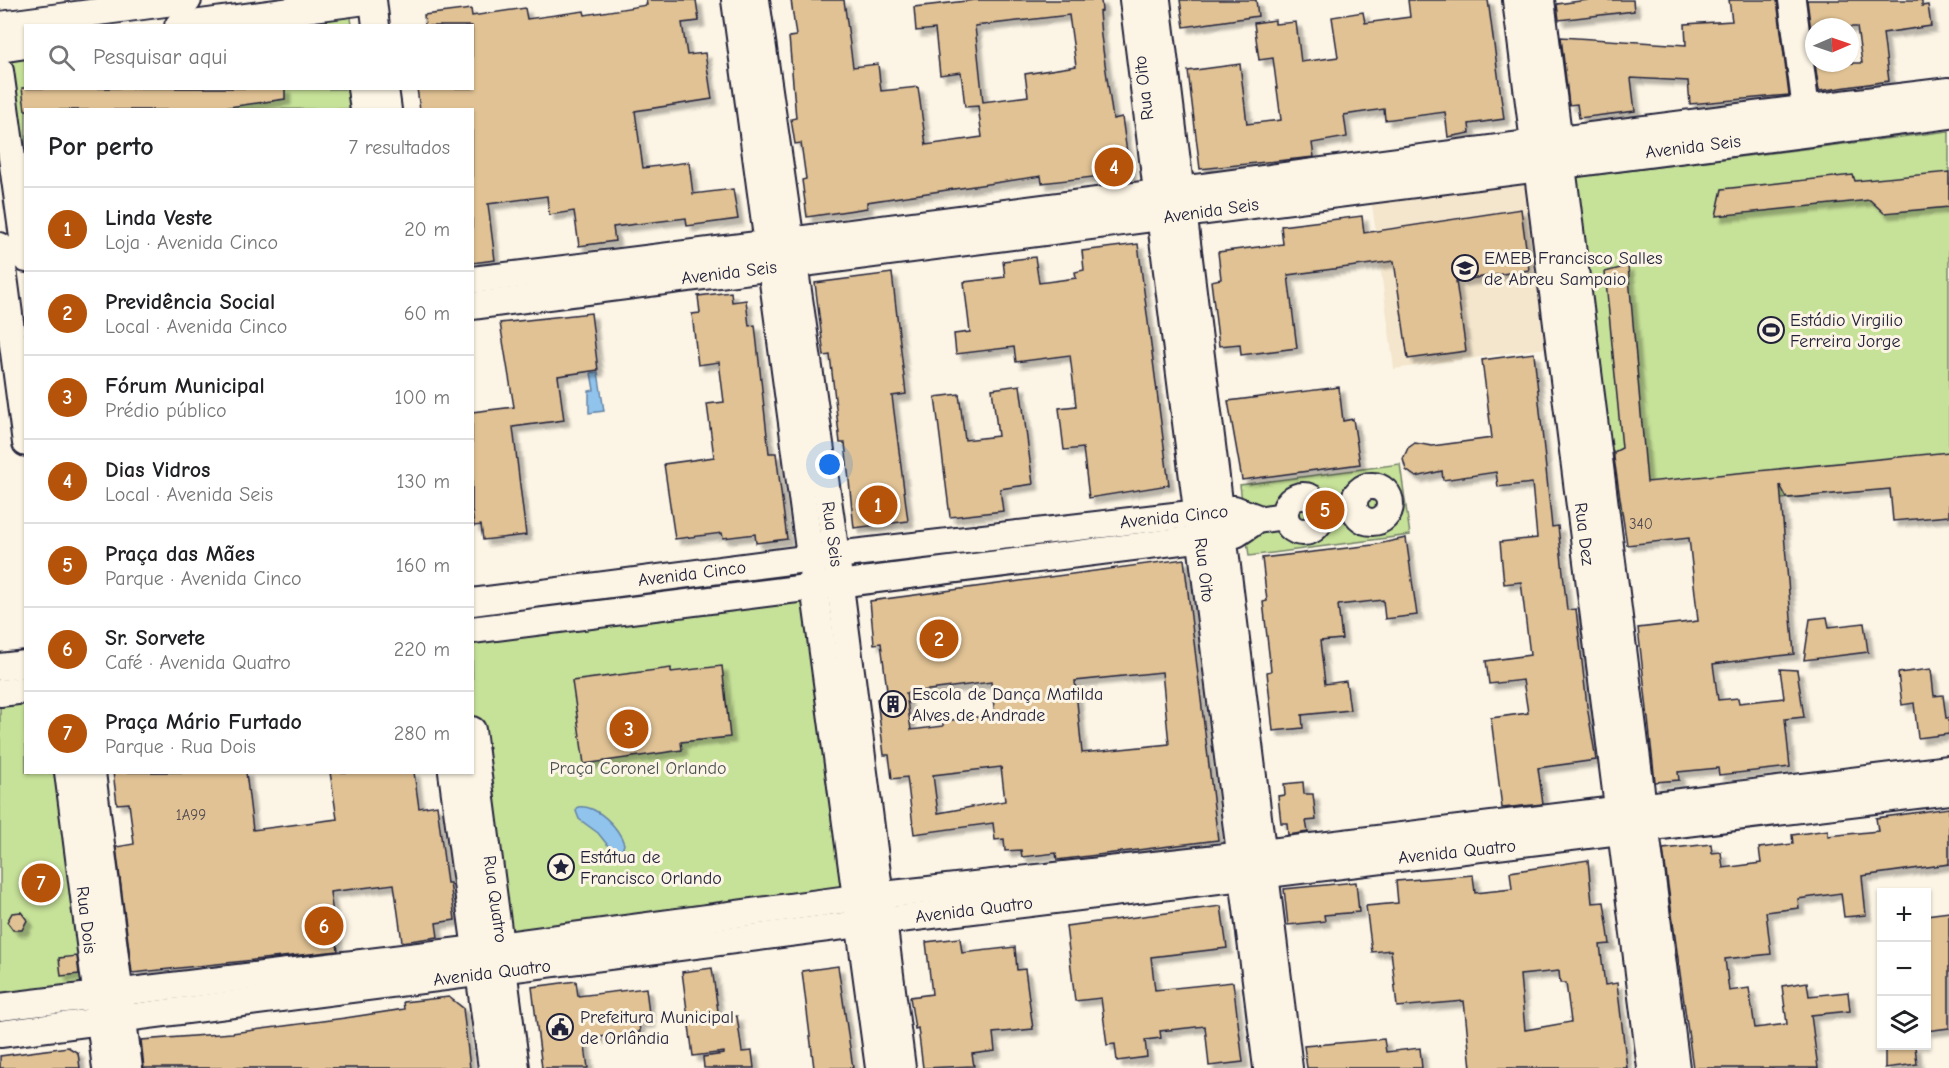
<!DOCTYPE html>
<html lang="pt">
<head>
<meta charset="utf-8">
<style>
	body { margin:0; font-family:"Comic Neue",sans-serif; background:#f2f2f2; color:#202124 }
	.controls { position:absolute; right:18px; bottom:18px; display:grid; overflow:hidden; border-radius:0px; box-shadow:0 2px 4px #0004 }
	.controls button { width:54px; height:54px; display:grid; place-items:center; padding:0; border:0; border-bottom:2px solid #e0e0e0; background:#fff; color:#202124; font:30px sans-serif }
	.compass { position:absolute; left:1805px; top:18px; width:54px; height:54px; border-radius:50%; background:#fff; box-shadow:0 2px 4px #0004; rotate:88deg }
	.you { position:absolute; left:830px; top:465px; width:21px; height:21px; margin:-15px; border:4px solid #fff; border-radius:50%; background:#1a73e8; box-shadow:0 0 0 9px #1a73e833 }
	.badge { display:grid; place-items:center; width:39px; height:39px; border-radius:50%; background:#b45309; color:#fff; font-size:20px; font-weight:700 }
	.pin { position:absolute; translate:-50% -50%; border:3px solid #fff; box-shadow:0 2px 6px #0006 }
	.list { margin:0; padding:0; list-style:none }
	h2 { display:flex; justify-content:space-between; align-items:center; height:78px; margin:0; padding:0 24px; font-size:26px }
	h2 small { font-size:20px; font-weight:400; color:#757577 }
	.list li { display:grid; grid-template-columns:39px 1fr auto; gap:18px; align-items:center; box-sizing:border-box; height:84px; padding:0 24px; border-top:2px solid #e0e0e0 }
	.list b { display:block; font-size:22px; white-space:nowrap }
	.list p { margin:0; font-size:20px; white-space:nowrap; color:#757577 }
	.list em { font-size:20px; font-style:normal; color:#757577 }
	.icon { flex:none; width:33px; height:33px; fill:none; stroke:currentColor; stroke-width:2; stroke-linecap:round; stroke-linejoin:round }
	.map { position:relative; flex:none; width:1949px; height:1068px; overflow:hidden }
	.search { position:absolute; background:#fff; box-shadow:0 2px 4px #0004; left:24px; top:24px; width:450px; height:66px; display:flex; align-items:center; gap:15px; box-sizing:border-box; padding:0 21px; border-radius:0px; color:#757577; font-size:22px }
	.panel { position:absolute; background:#fff; box-shadow:0 2px 4px #0004; left:24px; top:108px; width:450px; height:666px; border-radius:0px }
	.map>svg:first-child { display:block }
</style>
</head>
<body>
<div class="map">
<svg width="1949" height="1068" viewBox="0 0 1949 1068">
	<defs>
		<filter id="shadow"><feDropShadow dx="5.5" dy="5.5" stdDeviation="1.5" flood-color="#0004"/></filter>
	</defs>
	<rect width="100%" height="100%" fill="#fcf5e5"/>
	<filter id="ink" filterUnits="userSpaceOnUse"><feTurbulence type="fractalNoise" baseFrequency=".0167" numOctaves="2"/><feDisplacementMap in="SourceGraphic" scale="12" xChannelSelector="R" yChannelSelector="G"/><feConvolveMatrix kernelMatrix="1 2 1 2 8 2 1 2 1" color-interpolation-filters="sRGB"/></filter>
	<g filter="url(#ink)">
		<path fill="#f4e6cd" d="M1537,168L1561,346L1394,369L1370,190Z"/>
		<g fill="#c6e198" stroke="#74826a" stroke-width="1.5">
			<path d="M349,3L352,25L178,26Z"/>
			<path d="M25,45L26,88L361,89L364,109L26,110L25,259L0,49Z"/>
			<path d="M1949,131V483L1613,515L1577,177Z"/>
			<path d="M1400,464L1410,535L1249,556L1240,485Z"/>
			<path d="M814,585L856,898L501,946L473,730L472,630Z"/>
			<path d="M25,690L26,772L67,773L95,994L0,1006V694Z"/>
		</g>
		<g fill="#90c4ed" stroke="#6483a6" stroke-width="1.5">
			<path d="M598,372L604,411L589,413V391L594,390L591,373Z"/>
			<path d="M578,807C597,804 619,828 624,844L621,855L614,853L598,833L579,819L576,811Z"/>
		</g>
		<g fill="#e0c294" stroke="#22223b" stroke-width="1.5" fill-rule="evenodd" filter="url(#shadow)">
			<path d="M646,0H696L699,21L682,23L687,55L705,53L712,99L635,111L643,168L689,162L693,194L733,189L738,219L687,226L686,218L613,227L615,241L579,246L574,211L549,215L547,196L488,204L495,260L472,263V110H420L417,88H472V26H425L424,15L471,9L472,16L525,8L527,19L584,11L585,15L647,5Z"/>
			<path d="M791,0H844L853,67L878,64L881,91L918,87L926,145L982,137L978,106L965,107L961,72L940,75L935,29L916,31L914,7L975,0H1101L1102,11L1099,12L1101,36L1113,119L1122,117L1130,174L1125,181L1102,184L1101,176L1042,183L1041,176L867,202V208L807,217L802,180L806,179L801,143L795,144L791,119L796,118L789,37L796,36ZM1069,15L1076,66L1025,74L1028,96L983,102L975,26Z"/>
			<path d="M1180,0H1256L1258,16L1184,27Z"/>
			<path d="M1408,0H1488L1504,119L1469,124L1470,133L1448,137L1445,112L1385,120L1384,109L1344,115L1347,137L1312,143L1314,157L1200,169L1188,71L1240,64L1247,124L1281,120L1273,58L1259,60L1254,23L1275,20V24L1296,22L1301,62L1338,57L1332,17L1363,12L1365,23L1410,17Z"/>
			<path d="M1588,0H1633L1634,11L1559,20L1557,4Z"/>
			<path d="M1729,0H1777L1789,95L1690,104L1688,81L1631,78L1635,111L1579,118L1577,104L1569,105L1561,37L1686,45L1685,24L1732,21Z"/>
			<path d="M1807,0H1922V6L1928,5L1931,26L1883,33L1889,81L1819,91L1815,63H1862L1857,27H1814V54Z"/>
			<path d="M22,88H285V99L208,110H25Z"/>
			<path d="M1949,172V207L1884,213L1870,200L1716,216L1722,189L1853,175L1855,181Z"/>
			<path d="M1521,209L1529,270L1456,281L1466,351L1408,359L1394,261L1288,275L1297,348L1241,355L1240,344L1219,346L1211,281L1221,279L1218,252L1283,244L1281,226L1362,216L1364,233Z"/>
			<path d="M1138,244L1169,485L1089,498L1083,448L1064,450L1059,408L1076,406L1070,355L1016,362L1014,347L956,354L954,334L970,332L964,282L1005,277L1003,261L1035,257L1039,283L1076,278L1075,272L1084,270L1082,251Z"/>
			<path d="M1628,266L1647,482L1949,452V516L1893,521L1890,489L1787,498L1780,485L1794,654L1713,664L1718,700L1738,698L1739,703L1784,698L1780,669L1797,670L1804,717L1785,719L1790,767L1719,775L1718,768L1678,772L1679,780L1655,782L1638,628L1698,621L1689,538L1627,545L1614,458V452L1622,448L1605,272Z"/>
			<path d="M892,273L906,394L892,396L908,521L854,528L845,443H840L830,355L824,356L815,283Z"/>
			<path d="M731,292L732,302L746,300L749,326L755,325L769,453H776L787,539L756,543L755,534L723,538L722,533L675,539L664,464L714,457L707,404L724,402L719,362L698,365L692,314L700,313L698,296Z"/>
			<path d="M591,313L598,370L558,376L564,420L513,427L526,535L483,540L481,525L474,526L472,510V412L514,407L500,323Z"/>
			<path d="M1534,353L1552,527L1558,526L1567,610L1576,609L1587,706L1596,760L1538,768L1543,804L1502,808L1491,718L1528,713L1523,680L1489,684L1486,661L1530,655L1521,582L1504,584L1500,542L1537,538L1532,483L1498,487L1496,472L1443,480L1442,471L1416,477L1406,470L1403,459L1408,448L1415,443L1432,446L1492,438L1482,360Z"/>
			<path d="M1020,385L1033,484L1000,489L1003,511L950,517L935,397L959,394L965,440L998,436L992,389Z"/>
			<path d="M1339,387L1343,421L1353,419L1360,464L1242,480L1228,401Z"/>
			<path d="M1406,538L1417,615L1385,619L1383,600L1338,605L1342,639L1320,641L1325,684L1346,681L1350,710L1302,715L1303,728L1273,731L1267,672L1271,671L1263,602L1267,601L1262,558L1373,545Z"/>
			<path d="M1184,559L1218,840L1057,860L1056,853L1022,857L1021,850L1005,851L1004,839L995,840L993,823L914,834L907,777L892,779L889,755H884L877,699L888,698L881,643L874,644L870,601ZM1162,672L1169,744L1082,753L1075,681ZM991,682L995,715L943,721V726L911,730L906,693ZM1001,767L1005,801L938,813L933,775Z"/>
			<path d="M1827,617L1829,627L1864,623L1868,652L1804,660L1810,619Z"/>
			<path d="M722,666L730,737L681,742L682,750L584,764L572,681L671,668V672Z"/>
			<path d="M1931,669L1934,696L1943,695L1946,718H1949V734L1918,738L1914,703L1902,705L1898,673Z"/>
			<path d="M113,772H246L253,830L337,819L330,772H414L419,808L437,805L447,883H450L455,920L436,923L438,937L402,942L394,884L330,892L338,951L132,973L116,847L134,844L129,803L117,804Z"/>
			<path d="M1303,782L1304,794H1313L1316,820L1306,821L1308,832L1288,835L1287,823H1281L1278,796L1285,795L1284,784Z"/>
			<path d="M1949,808V864L1862,876L1866,915L1844,917L1841,893L1798,899L1799,908L1766,912L1771,954L1725,959L1729,991L1749,988L1755,1028L1787,1024L1782,986L1807,982L1809,996L1848,992L1850,1011L1811,1015L1818,1068H1693L1663,849L1711,844L1712,853L1721,852L1723,868L1761,863L1759,848L1793,844L1792,835L1828,830V836L1878,831L1876,818Z"/>
			<path d="M1588,860L1592,903L1604,902L1610,944L1600,945L1605,985L1617,983L1627,1068H1471L1464,1001L1397,1007L1391,950L1372,952L1366,906L1398,903L1396,881L1473,875L1475,893L1512,889L1510,872ZM1559,971L1560,983H1566L1571,1022L1525,1030L1520,975Z"/>
			<path d="M1356,882L1359,912L1324,915L1325,921L1288,925L1284,889Z"/>
			<path d="M1221,906L1227,948L1151,957L1155,990L1233,982L1243,1062L1209,1066L1205,1026L1160,1031L1161,1038L1145,1040L1147,1057L1117,1061L1115,1044L1107,1045L1101,998L1075,1001L1066,926Z"/>
			<path d="M21,912L27,920L22,930H13L7,922L12,913Z"/>
			<path d="M1949,912V1028L1926,1031V915Z"/>
			<path d="M960,938L962,953L1015,947L1017,970L1025,969L1033,1029L993,1033L995,1051L972,1054L974,1066L923,1068L918,1028L915,1029L910,997L932,994L926,942Z"/>
			<path d="M77,956L79,974L61,976L59,958Z"/>
			<path d="M838,966L853,1068H814L802,971Z"/>
			<path d="M712,968L719,1018L737,1016L742,1052L752,1051L754,1068H704L703,1057L724,1054V1052L693,1056L682,972Z"/>
			<path d="M576,981L578,996L646,988L650,1022L639,1023L640,1032L584,1039L588,1068H542L532,987Z"/>
			<path d="M449,997L463,1008L470,1068H144L141,1040L232,1033L345,1018L404,1009L403,1002Z"/>
			<path d="M1384,1039L1386,1052L1420,1048L1422,1068H1307L1304,1046Z"/>
			<path d="M1885,1046H1915L1917,1064L1885,1068Z"/>
			<path d="M68,1047L78,1053L80,1068H0V1056Z"/>
		</g>
		<g fill="none" stroke-linecap="round" stroke-linejoin="round">
			<defs>
				<g id="minor">
					<path d="M373,0L376,26"/>
					<path d="M735,0L879,1068"/>
					<path d="M756,0L836,555L902,1068"/>
					<path d="M1133,0L1267,1068"/>
					<path d="M1157,0L1289,1068"/>
					<path d="M1516,0L1651,1068"/>
					<path d="M1541,0L1676,1068"/>
					<path d="M1792,0L1808,126"/>
					<path d="M0,25L188,0"/>
					<path d="M178,26L373,0"/>
					<path d="M0,49L26,45"/>
					<path d="M0,71L26,259"/>
					<path d="M361,88L364,110"/>
					<path d="M385,88L388,110"/>
					<path d="M0,246L26,443"/>
					<path d="M472,280C965,222 1456,150 1949,91"/>
					<path d="M472,306L1949,115"/>
					<circle cx="1372" cy="504" r="18"/>
					<circle cx="1303" cy="514" r="18"/>
					<path d="M472,602L836,555L1234,509L1260,519"/>
					<path d="M472,630L1236,534L1257,520L1284,516"/>
					<path d="M0,667L26,664"/>
					<path d="M0,693L26,690"/>
					<path d="M472,730L516,1068"/>
					<path d="M68,772L106,1068"/>
					<path d="M92,772L129,1068"/>
					<path d="M452,772L492,1068"/>
					<path d="M0,1007L476,949L856,898L1262,853L1949,769"/>
					<path d="M0,1034L859,924L1949,791"/>
				</g>
			</defs>
			<use href="#minor" stroke="#22223b" stroke-width="30"/>
			<use href="#minor" stroke="#fcf5e5" stroke-width="26"/>
		</g>
	</g>
	<defs>
		<symbol id="school-ring" viewBox="-11 -11 22 22"><circle r="9.5" fill="#fcf5e5" stroke="#22223b" stroke-width="1.5"/><path d="M0-5L7-2L0 1L-7-2ZM-4 1L0 2.5L4 1V4Q0 6-4 4Z" fill="#22223b"/></symbol>
		<symbol id="stadium-ring" viewBox="-11 -11 22 22"><circle r="9.5" fill="#fcf5e5" stroke="#22223b" stroke-width="1.5"/><path d="M0-5a6.5 5 0 1 0 0 10a6.5 5 0 1 0 0-10ZM-3.5-1.8h7v3.6h-7Z" fill="#22223b"/></symbol>
		<symbol id="building-ring" viewBox="-11 -11 22 22"><circle r="9.5" fill="#fcf5e5" stroke="#22223b" stroke-width="1.5"/><path d="M-4-6H4V6H1V3H-1V6H-4ZM-2.5-4.3h1.7v1.8h-1.7ZM.8-4.3h1.7v1.8H.8ZM-2.5-1h1.7V.8h-1.7ZM.8-1h1.7V.8H.8Z" fill="#22223b"/></symbol>
		<symbol id="sight-ring" viewBox="-11 -11 22 22"><circle r="9.5" fill="#fcf5e5" stroke="#22223b" stroke-width="1.5"/><path d="M0-6L1.8-2.2L6-1.7L2.9 1.2L3.7 5.4L0 3.3L-3.7 5.4L-2.9 1.2L-6-1.7L-1.8-2.2Z" fill="#22223b"/></symbol>
		<symbol id="civic-ring" viewBox="-11 -11 22 22"><circle r="9.5" fill="#fcf5e5" stroke="#22223b" stroke-width="1.5"/><path d="M-.6-6.5H3V-4.5H.6V-3L4-1V1h2V6H-6V1h2V-1L-.6-3ZM-1.2 2.5V6h2.4V2.5Z" fill="#22223b"/></symbol>
	</defs>
	<g fill-rule="evenodd">
		<use href="#school-ring" x="1450" y="253" width="30" height="30"/>
		<use href="#stadium-ring" x="1756" y="315" width="30" height="30"/>
		<use href="#building-ring" x="878" y="689" width="30" height="30"/>
		<use href="#sight-ring" x="546" y="852" width="30" height="30"/>
		<use href="#civic-ring" x="545" y="1012" width="30" height="30"/>
	</g>
	<g text-anchor="middle" dominant-baseline="central" stroke-width="6" stroke-linejoin="round" paint-order="stroke">
		<g font-size="15" fill="#524a51">
			<text x="1641" y="524">340</text>
			<text x="191" y="815">1A99</text>
		</g>
		<g font-size="18" fill="#22223b" stroke="#fcf5e5">
			<text transform="translate(1144 88) rotate(-97)">Rua Oito</text>
			<text transform="translate(1693 147) rotate(-7)">Avenida Seis</text>
			<text transform="translate(1211 211) rotate(-8)">Avenida Seis</text>
			<text transform="translate(729 273) rotate(-7)">Avenida Seis</text>
			<text transform="translate(1174 517) rotate(-6)">Avenida Cinco</text>
			<text transform="translate(832 534) rotate(82)">Rua Seis</text>
			<text transform="translate(1584 534) rotate(83)">Rua Dez</text>
			<text transform="translate(1204 570) rotate(83)">Rua Oito</text>
			<text transform="translate(692 574) rotate(-7)">Avenida Cinco</text>
			<text transform="translate(1457 852) rotate(-6)">Avenida Quatro</text>
			<text transform="translate(495 899) rotate(82)">Rua Quatro</text>
			<text transform="translate(974 910) rotate(-7)">Avenida Quatro</text>
			<text transform="translate(86 920) rotate(83)">Rua Dois</text>
			<text transform="translate(492 973) rotate(-7)">Avenida Quatro</text>
		</g>
		<g font-size="18" fill="#22223b" stroke="#fcf5e5" text-anchor="start">
			<text x="1484" y="258">EMEB Francisco Salles<tspan x="1484" dy="21">de Abreu Sampaio</tspan></text>
			<text x="1790" y="320">Estádio Virgilio<tspan x="1790" dy="21">Ferreira Jorge</tspan></text>
			<text x="912" y="694">Escola de Dança Matilda<tspan x="912" dy="21">Alves de Andrade</tspan></text>
			<text x="580" y="857">Estátua de<tspan x="580" dy="21">Francisco Orlando</tspan></text>
			<text x="580" y="1017">Prefeitura Municipal<tspan x="580" dy="21">de Orlândia</tspan></text>
		</g>
		<g font-size="18" fill="#4b5252" stroke="#fcf5e5">
			<text x="638" y="768">Praça Coronel Orlando</text>
		</g>
	</g>
</svg>
<div class="controls">
<button>+</button>
<button>−</button>
<button><svg class="icon" aria-label="layers" viewBox="0 0 24 24"><path d="M12 4l9 5-9 5-9-5zM3 14l9 5 9-5"/></svg></button>
</div>
<svg class="compass" viewBox="-18 -18 36 36"><path d="M0-13l5 13h-10z" fill="#e53935"/><path d="M0 13l5-13h-10z" fill="#757577"/></svg>
<div class="you"></div>
<div class="pin badge" style="left:878px;top:505px">1</div>
<div class="pin badge" style="left:939px;top:639px">2</div>
<div class="pin badge" style="left:629px;top:729px">3</div>
<div class="pin badge" style="left:1114px;top:167px">4</div>
<div class="pin badge" style="left:1325px;top:510px">5</div>
<div class="pin badge" style="left:324px;top:926px">6</div>
<div class="pin badge" style="left:41px;top:883px">7</div>
<div class="search"><svg class="icon" aria-label="search" viewBox="0 0 24 24"><circle cx="10" cy="10" r="6"/><path d="M15 15l6 6"/></svg>Pesquisar aqui</div>
<section class="panel">
<h2>Por perto<small>7 resultados</small></h2>
<ul class="list">
<li><span class="badge">1</span><div><b>Linda Veste</b><p>Loja · Avenida Cinco</p></div><em>20 m</em></li>
<li><span class="badge">2</span><div><b>Previdência Social</b><p>Local · Avenida Cinco</p></div><em>60 m</em></li>
<li><span class="badge">3</span><div><b>Fórum Municipal</b><p>Prédio público</p></div><em>100 m</em></li>
<li><span class="badge">4</span><div><b>Dias Vidros</b><p>Local · Avenida Seis</p></div><em>130 m</em></li>
<li><span class="badge">5</span><div><b>Praça das Mães</b><p>Parque · Avenida Cinco</p></div><em>160 m</em></li>
<li><span class="badge">6</span><div><b>Sr. Sorvete</b><p>Café · Avenida Quatro</p></div><em>220 m</em></li>
<li><span class="badge">7</span><div><b>Praça Mário Furtado</b><p>Parque · Rua Dois</p></div><em>280 m</em></li>
</ul>
</section>
</div>
</body>
</html>
